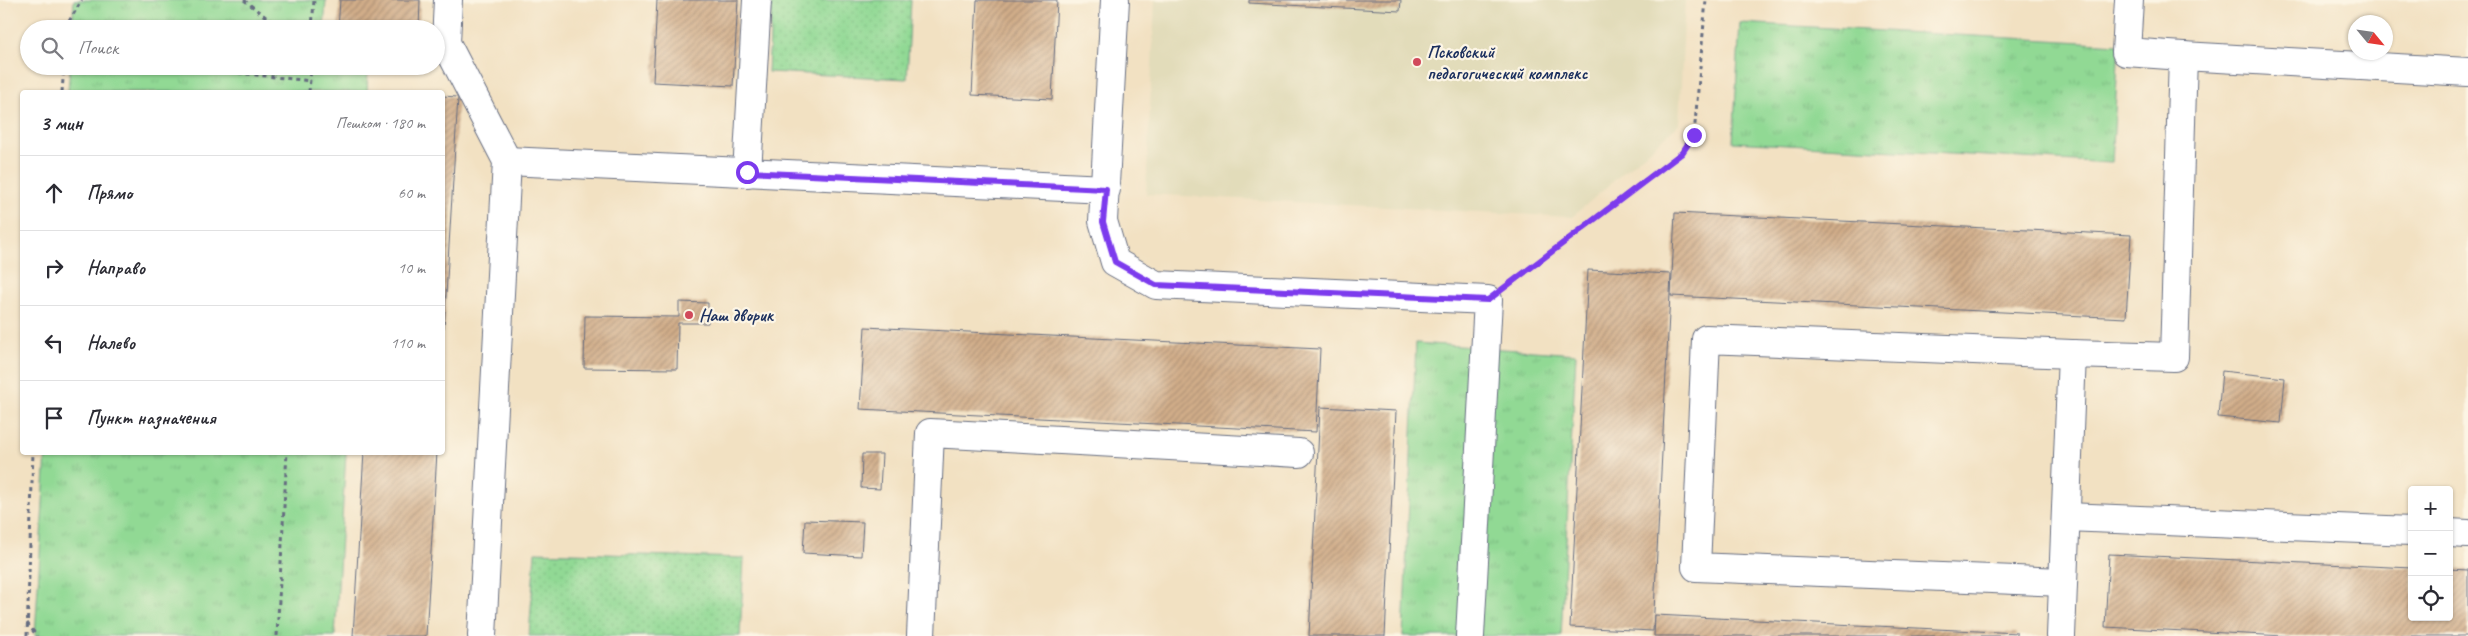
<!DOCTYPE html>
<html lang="ru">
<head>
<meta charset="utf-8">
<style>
	body { margin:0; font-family:Caveat,sans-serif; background:#f7f7f7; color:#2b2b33 }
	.controls { position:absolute; right:15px; bottom:15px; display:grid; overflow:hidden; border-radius:5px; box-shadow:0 1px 4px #0004 }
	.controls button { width:45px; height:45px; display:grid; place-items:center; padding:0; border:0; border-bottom:1px solid #e1e1e2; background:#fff; color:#2b2b33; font:25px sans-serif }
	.compass { position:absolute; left:2348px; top:15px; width:45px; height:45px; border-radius:50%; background:#fff; box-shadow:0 1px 4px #0004; rotate:119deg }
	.stop { position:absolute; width:15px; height:15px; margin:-11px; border:4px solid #7c3aed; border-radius:50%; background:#fff }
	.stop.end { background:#7c3aed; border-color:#fff; box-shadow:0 1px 5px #0008 }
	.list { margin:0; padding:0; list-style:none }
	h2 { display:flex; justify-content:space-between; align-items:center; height:65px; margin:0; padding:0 20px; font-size:21px }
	h2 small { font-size:16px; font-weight:400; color:#7c7c81 }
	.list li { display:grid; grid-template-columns:32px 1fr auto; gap:15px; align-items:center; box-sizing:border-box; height:75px; padding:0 20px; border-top:1px solid #e1e1e2 }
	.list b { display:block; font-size:19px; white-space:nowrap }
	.list em { font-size:16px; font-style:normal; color:#7c7c81 }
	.icon { flex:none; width:28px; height:28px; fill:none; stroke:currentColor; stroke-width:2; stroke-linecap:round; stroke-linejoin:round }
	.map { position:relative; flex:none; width:2468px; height:636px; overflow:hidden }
	.search { position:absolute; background:#fff; box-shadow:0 1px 4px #0004; left:20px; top:20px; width:425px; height:55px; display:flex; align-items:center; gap:12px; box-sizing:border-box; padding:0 18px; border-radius:28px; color:#7c7c81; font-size:19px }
	.panel { position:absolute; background:#fff; box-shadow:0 1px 4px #0004; left:20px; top:90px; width:425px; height:365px; border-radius:5px }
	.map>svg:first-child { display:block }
</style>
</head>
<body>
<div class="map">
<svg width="2468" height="636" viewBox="0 0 2468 636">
	<defs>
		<pattern id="grass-tufts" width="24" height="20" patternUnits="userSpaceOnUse" patternTransform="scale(1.25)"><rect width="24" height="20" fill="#91d994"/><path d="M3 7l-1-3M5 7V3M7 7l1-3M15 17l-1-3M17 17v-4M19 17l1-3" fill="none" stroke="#7cbb82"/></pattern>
		<pattern id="park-dots" width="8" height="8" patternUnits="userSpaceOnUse" patternTransform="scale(1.25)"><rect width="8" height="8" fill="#91d994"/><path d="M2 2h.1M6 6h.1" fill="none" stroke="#7cbb82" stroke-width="1.8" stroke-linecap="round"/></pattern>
		<pattern id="building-hatch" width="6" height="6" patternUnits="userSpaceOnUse" patternTransform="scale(1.25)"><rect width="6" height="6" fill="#d1ad89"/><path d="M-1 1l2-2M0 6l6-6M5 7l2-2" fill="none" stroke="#a98d73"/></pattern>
	</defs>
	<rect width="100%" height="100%" fill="#fcf5e5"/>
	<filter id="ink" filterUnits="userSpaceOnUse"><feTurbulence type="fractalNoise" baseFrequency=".02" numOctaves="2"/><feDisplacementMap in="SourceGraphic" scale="10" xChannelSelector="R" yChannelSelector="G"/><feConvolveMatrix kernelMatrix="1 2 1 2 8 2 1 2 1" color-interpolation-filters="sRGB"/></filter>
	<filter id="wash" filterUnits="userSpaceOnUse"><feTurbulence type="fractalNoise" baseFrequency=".0096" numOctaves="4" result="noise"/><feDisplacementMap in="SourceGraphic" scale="20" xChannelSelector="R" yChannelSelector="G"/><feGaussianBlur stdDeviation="1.12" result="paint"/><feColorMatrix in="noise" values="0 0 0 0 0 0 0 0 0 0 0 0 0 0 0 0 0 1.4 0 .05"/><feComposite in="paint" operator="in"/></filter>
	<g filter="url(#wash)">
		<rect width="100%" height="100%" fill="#f2e1c2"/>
		<path fill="#e2dcba" d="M1155,0H1685L1679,124L1572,217L1146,194Z"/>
		<g fill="url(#grass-tufts)" stroke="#568479">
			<path d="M74,0H326L324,29H72Z"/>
			<path d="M1740,23L2119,44L2112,163L1733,142Z"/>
			<path d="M70,66H322V70L368,72L367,92H68Z"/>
			<path d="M1416,343L1576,354L1561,636H1403Z"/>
			<path d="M46,453H346L335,636H35Z"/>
		</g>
		<g fill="url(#park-dots)" stroke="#568479">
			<path d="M772,0H911L907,79L768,72Z"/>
			<path d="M535,552L744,558L740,636H529Z"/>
		</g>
		<g id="blocks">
			<g fill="url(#building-hatch)">
				<path d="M340,0H420L419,29H338Z"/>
				<path d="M657,0H738L733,86L653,82Z"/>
				<path d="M977,0H1057L1052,99L972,95Z"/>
				<path d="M1249,0H1401L1400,11L1249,3Z"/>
				<path d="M442,96L458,97L444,328H442Z"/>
				<path d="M1675,213L2131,235L2126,318L1671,296Z"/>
				<path d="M1588,270L1671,274L1653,631L1570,627Z"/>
				<path d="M679,302L708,303V323H678L677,369L584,368L585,316L679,317Z"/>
				<path d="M865,327L1320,349L1316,432L860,409Z"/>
				<path d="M2222,371L2285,378L2281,423L2218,417Z"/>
				<path d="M1320,407L1396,411L1385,636H1309Z"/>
				<path d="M364,452H437L426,636H353Z"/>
				<path d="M862,454H882L880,489L861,488Z"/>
				<path d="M805,520L863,522L861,556L803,553Z"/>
				<path d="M2109,554L2412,568V617H2449V569L2468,570V636H2285L2105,627Z"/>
				<path d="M1655,615L2017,633V636H1654Z"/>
			</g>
		</g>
	</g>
	<g filter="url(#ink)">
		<use href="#blocks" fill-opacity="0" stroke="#666d81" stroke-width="1"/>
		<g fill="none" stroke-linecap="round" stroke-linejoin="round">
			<defs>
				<g id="minor">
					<path d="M448,0L446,43L507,161L482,636"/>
					<path d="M1115,0L1103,221L1115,262L1156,285L1488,300L1470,636"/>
					<path d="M2183,56L2468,72"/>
					<path d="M507,161L1106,189"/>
					<path d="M747,173L757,0"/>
					<path d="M2066,517L2412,531"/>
					<path d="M2449,533L2468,534"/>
					<path d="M2063,582L1696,567L1706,339L2072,354"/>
					<path d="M921,636L930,433L1299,453"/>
					<path d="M2061,636L2072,354L2174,357L2183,56L2126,52L2129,0"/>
				</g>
			</defs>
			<use href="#minor" stroke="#666d81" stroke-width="30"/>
			<g stroke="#666d81" stroke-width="3" stroke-dasharray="4 4" stroke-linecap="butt">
				<path d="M244,0L281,29"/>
				<path d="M68,29V23L82,0"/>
				<path d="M312,29L314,0"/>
				<path d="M175,66L311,81"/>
				<path d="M62,92L64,66"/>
				<path d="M309,92L311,66"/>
				<path d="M1516,279L1681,153L1694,135L1706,0"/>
				<path d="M27,623L37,636"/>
				<path d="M27,636L33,452"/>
				<path d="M277,636L287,452"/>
			</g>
			<use href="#minor" stroke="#fff" stroke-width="28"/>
		</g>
	</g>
	<g fill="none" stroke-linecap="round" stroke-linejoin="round" filter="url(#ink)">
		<path stroke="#7c3aed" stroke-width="6" d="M747,172L1106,189L1103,222L1115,262L1156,285L1488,300L1682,153L1694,135"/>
	</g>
	<g fill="#d1495b" stroke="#fcf5e5" stroke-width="2">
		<circle cx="1417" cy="62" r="5"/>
		<circle cx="689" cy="315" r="5"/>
	</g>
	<g text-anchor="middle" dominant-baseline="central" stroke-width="4.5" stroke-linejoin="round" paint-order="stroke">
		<g font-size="18" font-weight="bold" fill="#1b2f5e" stroke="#fcf5e5" text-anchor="start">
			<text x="1427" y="52">Псковский<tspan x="1427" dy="21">педагогический комплекс</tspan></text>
			<text x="699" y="315">Наш дворик</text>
		</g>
	</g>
</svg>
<div class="controls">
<button>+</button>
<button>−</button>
<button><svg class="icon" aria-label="locate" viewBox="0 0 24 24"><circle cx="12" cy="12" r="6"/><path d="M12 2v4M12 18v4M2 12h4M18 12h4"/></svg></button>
</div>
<svg class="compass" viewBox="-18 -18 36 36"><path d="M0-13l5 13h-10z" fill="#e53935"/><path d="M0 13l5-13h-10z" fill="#7c7c81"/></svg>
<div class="stop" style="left:747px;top:172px"></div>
<div class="stop end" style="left:1694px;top:135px"></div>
<div class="search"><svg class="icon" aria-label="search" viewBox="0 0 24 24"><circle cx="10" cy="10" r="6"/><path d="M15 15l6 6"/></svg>Поиск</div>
<section class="panel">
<h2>3 мин<small>Пешком · 180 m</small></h2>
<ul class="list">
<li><svg class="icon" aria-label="ahead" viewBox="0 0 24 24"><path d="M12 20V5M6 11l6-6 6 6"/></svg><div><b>Прямо</b></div><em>60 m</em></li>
<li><svg class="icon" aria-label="right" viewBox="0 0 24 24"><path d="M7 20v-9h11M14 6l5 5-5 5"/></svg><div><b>Направо</b></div><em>10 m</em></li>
<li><svg class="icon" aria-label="left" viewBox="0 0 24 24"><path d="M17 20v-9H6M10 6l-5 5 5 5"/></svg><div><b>Налево</b></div><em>110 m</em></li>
<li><svg class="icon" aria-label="arrive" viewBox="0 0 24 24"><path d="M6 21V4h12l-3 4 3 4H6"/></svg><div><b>Пункт назначения</b></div></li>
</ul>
</section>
</div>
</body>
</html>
